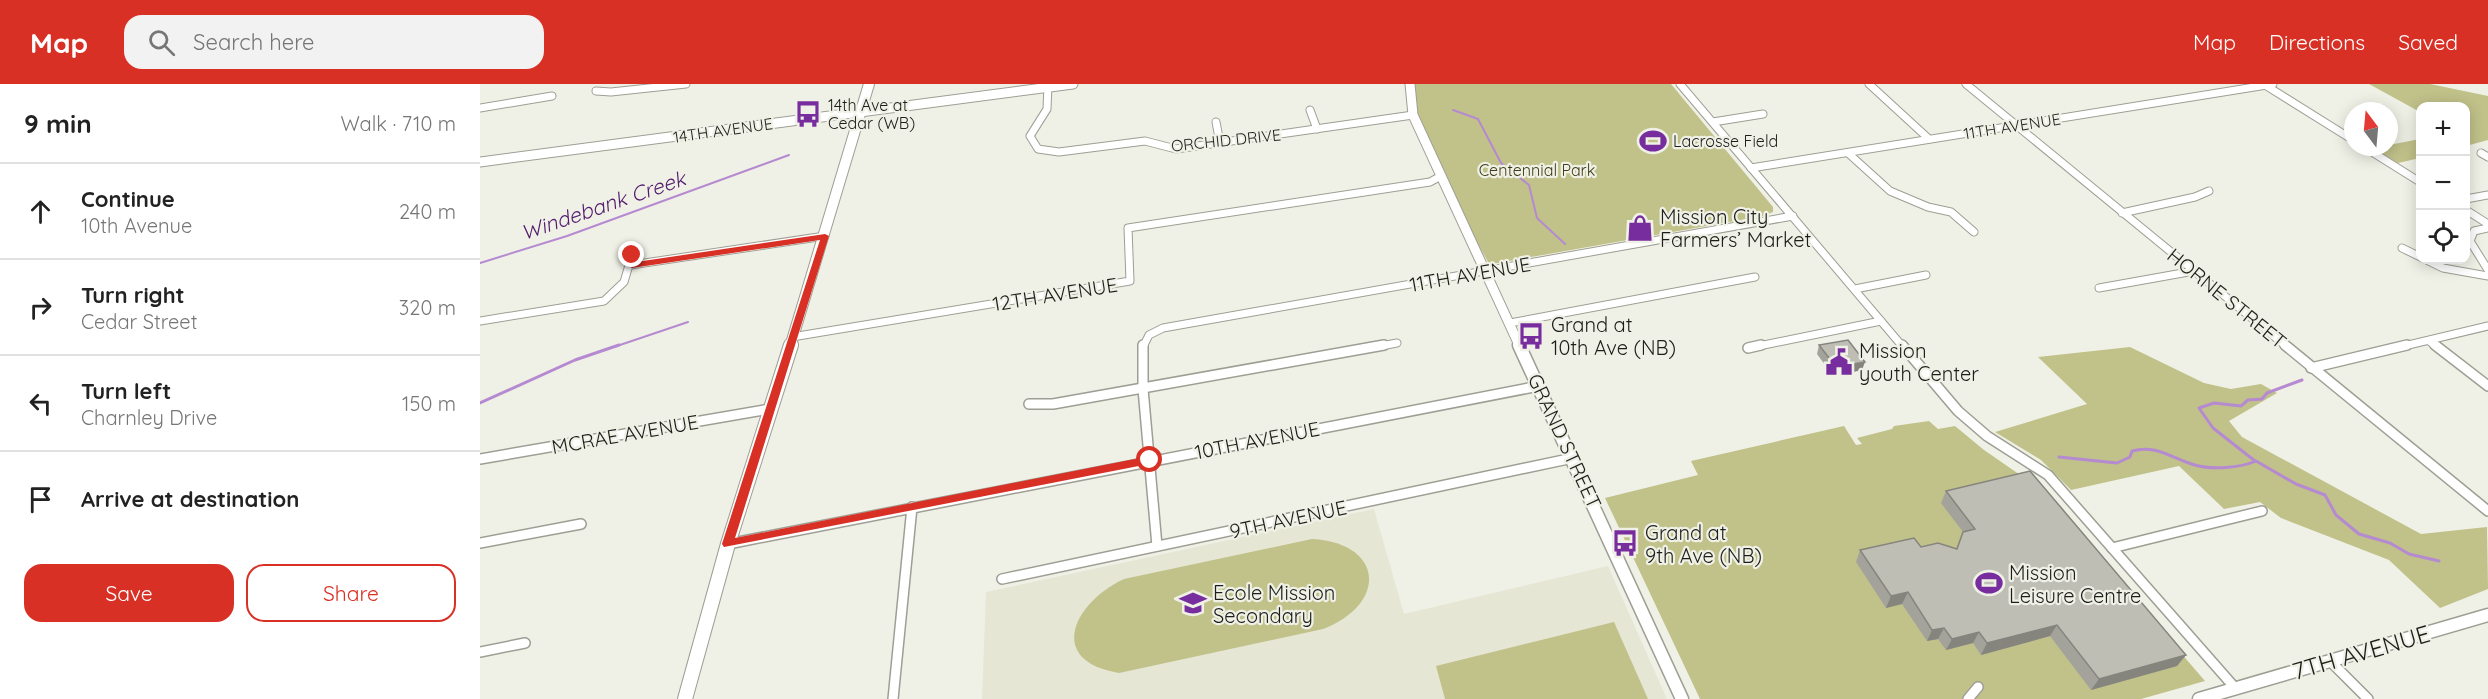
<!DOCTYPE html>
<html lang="en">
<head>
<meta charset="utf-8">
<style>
	body { margin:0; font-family:Quicksand,sans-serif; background:#f2f2f2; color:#222 }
	.controls { position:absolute; right:18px; top:18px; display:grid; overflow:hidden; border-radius:12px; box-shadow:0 3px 15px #0003 }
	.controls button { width:54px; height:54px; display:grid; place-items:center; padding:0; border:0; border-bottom:2px solid #e0e0e0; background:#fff; color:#222; font:30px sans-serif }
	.compass { position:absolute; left:1864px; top:18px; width:54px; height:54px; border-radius:50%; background:#fff; box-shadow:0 3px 15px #0003; rotate:344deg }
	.stop { position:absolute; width:18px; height:18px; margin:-14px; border:4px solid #d93025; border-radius:50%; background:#fff }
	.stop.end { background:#d93025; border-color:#fff; box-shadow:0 2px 6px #0008 }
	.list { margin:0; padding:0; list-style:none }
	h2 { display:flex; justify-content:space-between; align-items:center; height:78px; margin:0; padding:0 24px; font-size:26px }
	h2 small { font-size:20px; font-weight:400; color:#767676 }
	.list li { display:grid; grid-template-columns:39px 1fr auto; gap:18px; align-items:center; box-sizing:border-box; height:96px; padding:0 24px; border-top:2px solid #e0e0e0 }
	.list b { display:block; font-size:22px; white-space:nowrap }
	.list p { margin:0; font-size:20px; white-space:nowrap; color:#767676 }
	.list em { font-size:20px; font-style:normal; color:#767676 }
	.actions { display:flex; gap:12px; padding:18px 24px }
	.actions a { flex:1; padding:14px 0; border:2px solid #d93025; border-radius:18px; text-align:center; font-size:21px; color:#d93025 }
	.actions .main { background:#d93025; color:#fff }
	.icon { flex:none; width:33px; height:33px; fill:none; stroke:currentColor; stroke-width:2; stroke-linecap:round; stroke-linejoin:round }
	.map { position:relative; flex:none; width:2008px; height:615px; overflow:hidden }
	header { display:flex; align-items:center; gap:36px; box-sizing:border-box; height:84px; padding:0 30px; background:#d93025; color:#fff }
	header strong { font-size:28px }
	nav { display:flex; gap:33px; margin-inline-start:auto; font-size:21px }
	.search { width:420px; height:54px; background:#f2f2f2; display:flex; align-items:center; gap:15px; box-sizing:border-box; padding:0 21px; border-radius:18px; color:#767676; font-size:22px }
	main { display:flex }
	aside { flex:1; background:#fff }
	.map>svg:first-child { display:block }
</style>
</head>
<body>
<header>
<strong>Map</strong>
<div class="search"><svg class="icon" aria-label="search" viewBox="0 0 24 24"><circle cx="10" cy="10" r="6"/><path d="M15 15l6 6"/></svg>Search here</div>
<nav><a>Map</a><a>Directions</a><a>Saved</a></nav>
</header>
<main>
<aside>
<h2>9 min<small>Walk · 710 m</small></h2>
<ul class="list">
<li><svg class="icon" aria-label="ahead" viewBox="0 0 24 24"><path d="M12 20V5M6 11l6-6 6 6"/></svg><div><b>Continue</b><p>10th Avenue</p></div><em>240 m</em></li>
<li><svg class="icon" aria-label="right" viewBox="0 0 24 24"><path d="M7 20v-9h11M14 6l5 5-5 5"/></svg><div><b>Turn right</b><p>Cedar Street</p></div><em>320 m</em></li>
<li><svg class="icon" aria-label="left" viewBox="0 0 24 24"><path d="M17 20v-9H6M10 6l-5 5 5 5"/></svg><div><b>Turn left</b><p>Charnley Drive</p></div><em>150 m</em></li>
<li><svg class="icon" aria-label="arrive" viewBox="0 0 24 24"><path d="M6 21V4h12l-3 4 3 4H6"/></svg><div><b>Arrive at destination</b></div></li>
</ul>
<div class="actions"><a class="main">Save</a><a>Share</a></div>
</aside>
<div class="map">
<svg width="2008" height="615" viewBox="0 0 2008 615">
	<rect width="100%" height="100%" fill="#f0f1e6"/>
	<path fill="#e6e6d4" d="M894,425L924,530L1128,482L1187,615H502L506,508Z"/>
	<g fill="#c1c18a">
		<path d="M930,0H1191L1293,123V128L1283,132L1012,180L1008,178L963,97L933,31Z"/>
		<path d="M1889,0H1950L2008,12V56L1986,62V22H1940V28Z"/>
		<path d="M1940,55V74L1918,79L1892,64L1909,63V61Z"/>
		<path d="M1650,263L1724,299L1751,305L1781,300L1797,309L1749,337L1762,353L1941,450L2007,443L2008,505L1960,524L1909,476L1801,434L1780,418L1744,425L1699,382L1591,406L1561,376L1515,348L1607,320L1558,273Z"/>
		<path d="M1449,337L1458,345L1475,342L1504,366L1559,404L1725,597L1661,615H1220L1125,414L1218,391L1211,377L1364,342L1376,361L1382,360L1377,354L1412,345L1414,342Z"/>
		<path d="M832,455C904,459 908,520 843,545L639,589C565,577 594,518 644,495Z"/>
		<path d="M1134,538L1168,615H965L956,582Z"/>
	</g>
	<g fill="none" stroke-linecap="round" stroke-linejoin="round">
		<g stroke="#b58ad1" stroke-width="2">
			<path d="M973,26L998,35L1021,79L1049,101L1057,134L1085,160"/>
			<path d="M0,179L87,152L309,71"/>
			<path d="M134,263L208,238"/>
		</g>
		<g stroke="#b58ad1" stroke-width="3">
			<path d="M0,319L95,276L139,261"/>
			<path d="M1579,373L1637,379L1650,373L1652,367C1677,360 1692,375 1715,381C1732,386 1760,384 1776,377L1816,400L1845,411L1856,431L1879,450L1910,459L1929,470L1959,477"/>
			<path d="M1775,377L1733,344L1719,324L1734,319L1761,322L1768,316L1782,315L1787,309L1822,296"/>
		</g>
		<defs>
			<g id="minor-far1">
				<path d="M568,0L567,25L550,52L558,65L579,68L665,57L696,65L933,31"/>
				<path d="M1200,0L1423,263"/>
				<path d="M1389,0L1449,55"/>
				<path d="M1486,0L1807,263"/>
				<path d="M1785,1L1873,56"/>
				<path d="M116,7L131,8L206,0"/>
				<path d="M0,24L72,12"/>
				<path d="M830,26L837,45"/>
				<path d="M736,38L740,59"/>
				<path d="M1233,38L1283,30"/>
				<path d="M1884,63L1940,98"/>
				<path d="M1368,69L1410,107L1448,123L1471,128L1494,148"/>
				<path d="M2001,69L2008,73"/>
				<path d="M1271,84L1793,0"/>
				<path d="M1986,115L2008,111"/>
				<path d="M1986,126L2008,140"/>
				<path d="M1642,129L1715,113L1729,107"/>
				<path d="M2008,144L1994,147L1990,157L2008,186"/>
				<path d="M1922,164L1963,184L2008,192"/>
				<path d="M151,181L345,152"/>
				<path d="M1619,204L1714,187"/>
				<path d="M1375,205L1446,191"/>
				<path d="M0,237L124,217L144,198L152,171"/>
				<path d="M1030,239L1275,193"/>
				<path d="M312,253L650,197L648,144L950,98L961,92"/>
				<path d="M1949,257L1957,263"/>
				<path d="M663,263L669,251L683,244L1313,132"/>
				<path d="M896,263L917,259"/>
				<path d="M1274,263L1401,237"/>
				<path d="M1920,263L2008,242"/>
			</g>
			<g id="minor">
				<path d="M663,261V305L677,462"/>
				<path d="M1422,261L1478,327L1507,352L1568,391L1756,605"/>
				<path d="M1805,261L2008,427"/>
				<path d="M1955,261L2008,302"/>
				<path d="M1268,264L1281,261"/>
				<path d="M1831,284L1927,261"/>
				<path d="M549,320H573L904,261"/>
				<path d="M0,375L290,325"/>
				<path d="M0,459L101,440"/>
				<path d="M248,460L1059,302"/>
				<path d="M1632,464L1782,427"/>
				<path d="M522,495L1093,374"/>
				<path d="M0,568L45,559"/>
				<path d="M1850,577L1888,615"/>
				<path d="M413,615L432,423"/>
				<path d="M1488,615L1498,603"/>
			</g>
			<g id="tertiary-far1">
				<path d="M930,0L933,31L1040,263"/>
				<path d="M0,78L593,0"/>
			</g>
			<g id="tertiary">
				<path d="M1039,261L1202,615"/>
				<path d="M1719,615L2008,531"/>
			</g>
			<path id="secondary-far1" d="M310,263L389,0"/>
			<path id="secondary" d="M205,615L248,460L311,261"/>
		</defs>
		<use href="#minor-far1" stroke="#9e9e94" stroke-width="9"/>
		<use href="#minor" stroke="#9e9e94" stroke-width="12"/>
		<use href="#tertiary-far1" stroke="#9e9e94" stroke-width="11"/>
		<use href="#tertiary" stroke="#9e9e94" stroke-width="15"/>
		<use href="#secondary-far1" stroke="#9e9e94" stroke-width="12"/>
		<use href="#secondary" stroke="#9e9e94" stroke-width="16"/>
		<use href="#minor-far1" stroke="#fff" stroke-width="7"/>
		<use href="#minor" stroke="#fff" stroke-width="9"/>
		<use href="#tertiary-far1" stroke="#fff" stroke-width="9"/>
		<use href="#tertiary" stroke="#fff" stroke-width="12"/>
		<use href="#secondary-far1" stroke="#fff" stroke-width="10"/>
		<use href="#secondary" stroke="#fff" stroke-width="14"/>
	</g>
	<g fill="#a3a39b">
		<path d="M1339,261L1382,286L1353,292L1337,270Z"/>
		<path d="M1466,407L1706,571L1697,582L1611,606L1570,552L1501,571L1493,559L1466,566L1458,555L1447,557L1422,520L1406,524L1376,478L1380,466L1441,463L1476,465L1483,448L1461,419Z"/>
	</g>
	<g fill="#85857e">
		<path d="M1385,278L1382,286L1353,292L1356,283Z"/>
		<path d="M1428,508L1422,520L1406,524L1411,512Z"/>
		<path d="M1577,541L1570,552L1501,571L1507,559Z"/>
		<path d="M1464,544L1458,555L1447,557L1452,546Z"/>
		<path d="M1499,548L1493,559L1466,566L1472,555Z"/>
		<path d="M1706,571L1697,582L1611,606L1619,595Z"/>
	</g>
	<g fill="#bebeb4" stroke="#85857e" stroke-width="1.5">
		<path d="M1368,256L1385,278L1356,283L1339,261Z"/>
		<path d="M1550,387L1706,571L1619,595L1577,541L1507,559L1499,548L1472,555L1464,544L1452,546L1428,508L1411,512L1380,466L1434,454L1441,463L1458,459L1477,465L1483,448L1495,445L1466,407Z"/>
	</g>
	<path fill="#d93025" d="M345,150L349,152L255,454L670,372L674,373V379L244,463L242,460L340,156L152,184L147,181L148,171L155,169L156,178Z"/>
	<defs>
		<symbol id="bus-bare" viewBox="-9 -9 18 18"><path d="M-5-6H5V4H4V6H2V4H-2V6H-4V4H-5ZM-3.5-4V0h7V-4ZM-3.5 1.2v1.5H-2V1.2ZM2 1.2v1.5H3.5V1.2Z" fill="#782d9f" stroke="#f0f1e6" stroke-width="2.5" paint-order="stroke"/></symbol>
		<symbol id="stadium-bare" viewBox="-9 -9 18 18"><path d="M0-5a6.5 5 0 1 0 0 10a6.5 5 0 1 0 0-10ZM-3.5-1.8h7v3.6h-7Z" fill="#782d9f" stroke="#f0f1e6" stroke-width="2.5" paint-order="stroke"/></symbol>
		<symbol id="shop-bare" viewBox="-9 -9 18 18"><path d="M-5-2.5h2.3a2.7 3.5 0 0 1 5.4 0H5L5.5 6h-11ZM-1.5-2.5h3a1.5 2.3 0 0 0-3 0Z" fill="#782d9f" stroke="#f0f1e6" stroke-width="2.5" paint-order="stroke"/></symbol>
		<symbol id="civic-bare" viewBox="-9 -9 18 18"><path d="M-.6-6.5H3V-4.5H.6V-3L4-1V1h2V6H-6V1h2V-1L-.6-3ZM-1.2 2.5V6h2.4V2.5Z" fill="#782d9f" stroke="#f0f1e6" stroke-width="2.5" paint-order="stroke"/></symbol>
		<symbol id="school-bare" viewBox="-9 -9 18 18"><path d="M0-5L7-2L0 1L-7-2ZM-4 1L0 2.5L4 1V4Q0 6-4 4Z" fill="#782d9f" stroke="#f0f1e6" stroke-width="2.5" paint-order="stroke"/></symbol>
	</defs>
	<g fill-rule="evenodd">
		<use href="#bus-bare" x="309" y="11" width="38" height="38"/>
		<use href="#stadium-bare" x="1154" y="38" width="38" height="38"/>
		<use href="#shop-bare" x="1141" y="125" width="38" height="38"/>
		<use href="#bus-bare" x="1032" y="233" width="38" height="38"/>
		<use href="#civic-bare" x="1340" y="259" width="38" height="38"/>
		<use href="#bus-bare" x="1126" y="440" width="38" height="38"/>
		<use href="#stadium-bare" x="1490" y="480" width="38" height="38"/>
		<use href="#school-bare" x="694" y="500" width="38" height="38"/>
	</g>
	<g text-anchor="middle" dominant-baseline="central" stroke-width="4.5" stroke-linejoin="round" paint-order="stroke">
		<g font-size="16" fill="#1d1e1a" stroke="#f0f1e6" text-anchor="start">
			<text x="348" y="21">14th Ave at<tspan x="348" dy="18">Cedar (WB)</tspan></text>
			<text x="1193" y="57">Lacrosse Field</text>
		</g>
		<g font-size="16" fill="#1d1e1a" stroke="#f0f1e6">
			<text transform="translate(1532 42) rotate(-9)">11TH AVENUE</text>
			<text transform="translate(243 46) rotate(-8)">14TH AVENUE</text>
			<text transform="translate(746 56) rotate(-6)">ORCHID DRIVE</text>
		</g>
		<g font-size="16" fill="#3e3d17" stroke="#f0f1e6">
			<text x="1057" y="86">Centennial Park</text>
		</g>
		<g font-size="20" fill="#1d1e1a" stroke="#f0f1e6" text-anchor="start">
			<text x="1180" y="132">Mission City<tspan x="1180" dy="23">Farmers’ Market</tspan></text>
			<text x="1071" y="240">Grand at<tspan x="1071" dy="23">10th Ave (NB)</tspan></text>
			<text x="1379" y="266">Mission<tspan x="1379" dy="23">youth Center</tspan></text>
			<text x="1165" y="448">Grand at<tspan x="1165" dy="23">9th Ave (NB)</tspan></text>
			<text x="1529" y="488">Mission<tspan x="1529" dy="23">Leisure Centre</tspan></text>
			<text x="733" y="508">Ecole Mission<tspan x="733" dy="23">Secondary</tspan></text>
		</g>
		<g font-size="20" fill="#1d1e1a" stroke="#f0f1e6">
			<text transform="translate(990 190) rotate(-10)">11TH AVENUE</text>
			<text transform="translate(575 210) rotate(-9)">12TH AVENUE</text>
			<text transform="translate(1747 214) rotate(39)">HORNE STREET</text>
			<text transform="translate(145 350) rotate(-10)">MCRAE AVENUE</text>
			<text transform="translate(777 356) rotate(-11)">10TH AVENUE</text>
			<text transform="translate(1085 357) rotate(65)">GRAND STREET</text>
			<text transform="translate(808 435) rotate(-12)">9TH AVENUE</text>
		</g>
		<g font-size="21" font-style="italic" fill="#521a6e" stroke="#f0f1e6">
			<text transform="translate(123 121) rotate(-19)">Windebank Creek</text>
		</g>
		<g font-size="24" fill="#1d1e1a" stroke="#f0f1e6">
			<text transform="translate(1881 568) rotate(-16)">7TH AVENUE</text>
		</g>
	</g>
</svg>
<div class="controls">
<button>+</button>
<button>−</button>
<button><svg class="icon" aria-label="locate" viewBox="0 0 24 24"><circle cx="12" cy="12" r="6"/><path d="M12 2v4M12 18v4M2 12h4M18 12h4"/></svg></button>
</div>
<svg class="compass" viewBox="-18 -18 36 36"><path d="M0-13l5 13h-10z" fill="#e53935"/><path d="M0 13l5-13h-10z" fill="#767676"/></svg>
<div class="stop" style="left:670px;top:376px"></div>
<div class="stop end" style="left:152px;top:171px"></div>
</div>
</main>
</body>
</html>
